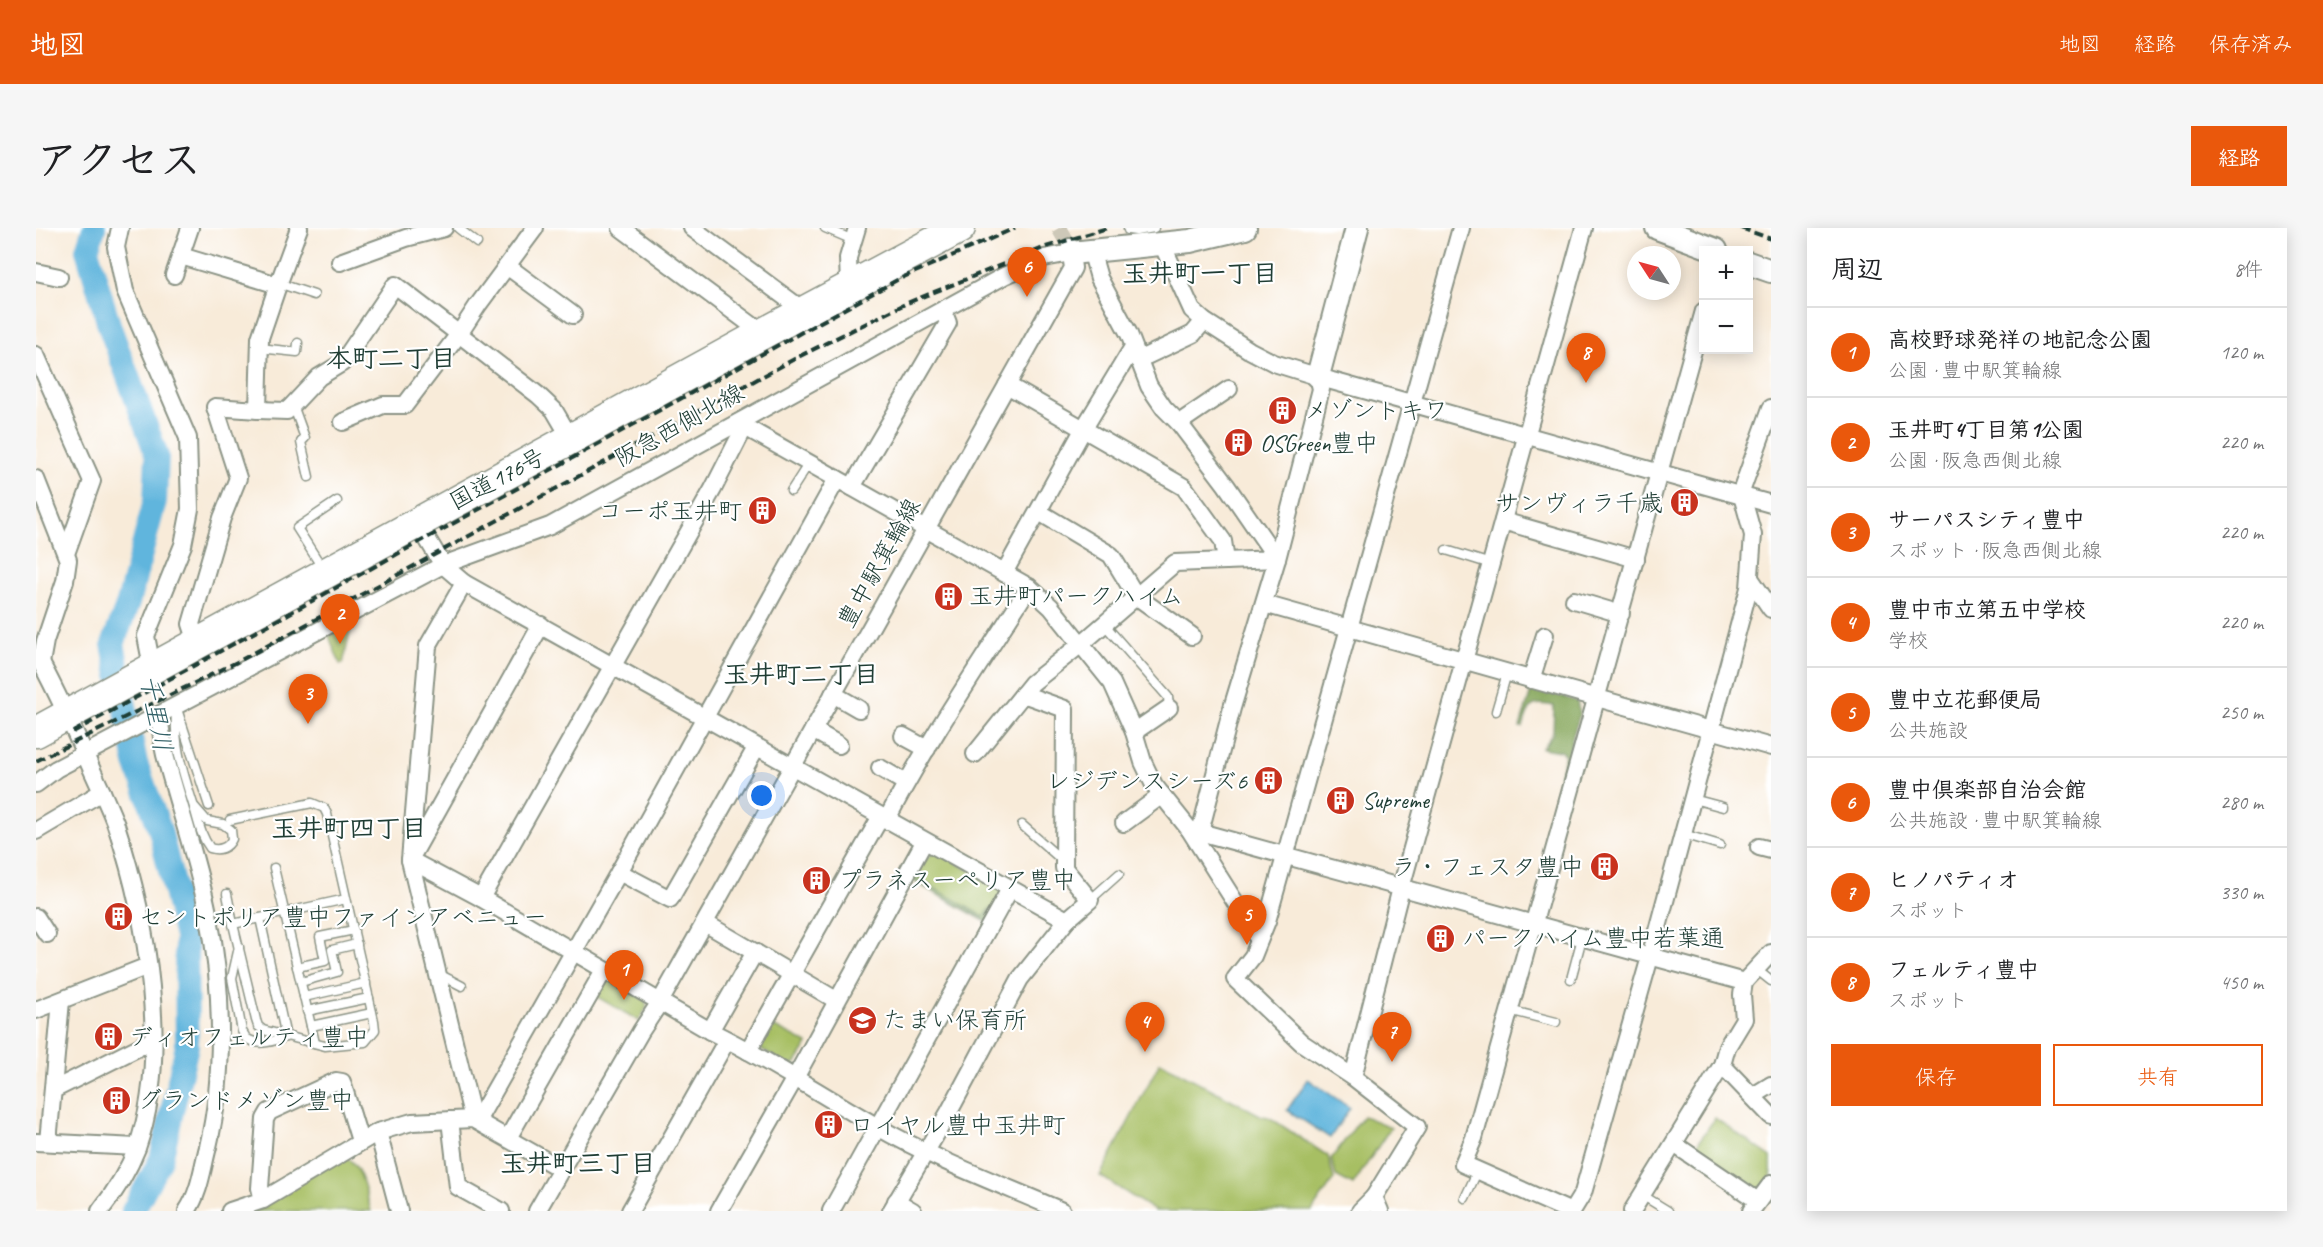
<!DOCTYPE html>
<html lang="ja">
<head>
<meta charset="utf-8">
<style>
	body { margin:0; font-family:Caveat,"Klee One",sans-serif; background:#f6f6f6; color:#202124 }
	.controls { position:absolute; right:18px; top:18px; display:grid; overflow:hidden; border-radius:0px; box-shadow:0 3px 15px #0003 }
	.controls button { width:54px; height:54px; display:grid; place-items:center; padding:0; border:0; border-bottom:2px solid #e0e0e0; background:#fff; color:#202124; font:30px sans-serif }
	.compass { position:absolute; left:1591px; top:18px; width:54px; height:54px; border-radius:50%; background:#fff; box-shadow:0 3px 15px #0003; rotate:306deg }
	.you { position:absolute; left:726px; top:568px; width:21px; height:21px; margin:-15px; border:4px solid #fff; border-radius:50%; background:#1a73e8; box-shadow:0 0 0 9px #1a73e833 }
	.badge { display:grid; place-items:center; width:39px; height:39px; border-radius:50%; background:#ea580c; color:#fff; font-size:20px; font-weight:700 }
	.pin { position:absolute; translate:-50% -50px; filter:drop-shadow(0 2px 3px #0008) }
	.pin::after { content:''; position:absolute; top:32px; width:21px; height:18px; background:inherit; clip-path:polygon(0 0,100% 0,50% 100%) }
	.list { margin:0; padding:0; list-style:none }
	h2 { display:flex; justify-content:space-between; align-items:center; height:78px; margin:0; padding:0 24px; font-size:26px }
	h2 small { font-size:20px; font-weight:400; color:#757577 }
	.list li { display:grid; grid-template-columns:39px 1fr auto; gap:18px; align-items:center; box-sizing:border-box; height:90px; padding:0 24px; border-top:2px solid #e0e0e0 }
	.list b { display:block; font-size:22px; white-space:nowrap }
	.list p { margin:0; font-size:20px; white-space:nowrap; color:#757577 }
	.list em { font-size:20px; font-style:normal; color:#757577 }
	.actions { display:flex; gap:12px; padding:18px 24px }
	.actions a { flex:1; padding:14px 0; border:2px solid #ea580c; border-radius:0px; text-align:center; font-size:21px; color:#ea580c }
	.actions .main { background:#ea580c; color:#fff }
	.map { position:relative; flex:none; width:1735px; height:983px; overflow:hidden; border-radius:0px }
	header { display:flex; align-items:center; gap:36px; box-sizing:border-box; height:84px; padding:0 30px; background:#ea580c; color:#fff }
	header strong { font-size:28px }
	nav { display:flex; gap:33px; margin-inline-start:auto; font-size:21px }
	.intro { display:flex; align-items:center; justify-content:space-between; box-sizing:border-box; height:144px; padding:0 36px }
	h1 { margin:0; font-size:42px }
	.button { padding:15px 27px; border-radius:0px; background:#ea580c; color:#fff; font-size:21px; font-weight:700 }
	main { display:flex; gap:36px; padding:0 36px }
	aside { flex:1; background:#fff; border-radius:0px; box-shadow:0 3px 15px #0003 }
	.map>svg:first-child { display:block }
</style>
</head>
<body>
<header>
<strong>地図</strong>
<nav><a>地図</a><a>経路</a><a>保存済み</a></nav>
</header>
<div class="intro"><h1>アクセス</h1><a class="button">経路</a></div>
<main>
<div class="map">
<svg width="1735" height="983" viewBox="0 0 1735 983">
	<rect width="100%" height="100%" fill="#fff"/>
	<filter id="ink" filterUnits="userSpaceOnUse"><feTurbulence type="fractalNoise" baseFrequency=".0167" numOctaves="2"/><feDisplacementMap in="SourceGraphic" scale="12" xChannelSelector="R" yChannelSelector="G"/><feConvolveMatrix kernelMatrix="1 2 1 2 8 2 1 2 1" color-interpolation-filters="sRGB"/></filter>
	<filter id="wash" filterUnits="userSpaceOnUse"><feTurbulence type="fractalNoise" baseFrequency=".008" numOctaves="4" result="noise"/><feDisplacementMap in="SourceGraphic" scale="24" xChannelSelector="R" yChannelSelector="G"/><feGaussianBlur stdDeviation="1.35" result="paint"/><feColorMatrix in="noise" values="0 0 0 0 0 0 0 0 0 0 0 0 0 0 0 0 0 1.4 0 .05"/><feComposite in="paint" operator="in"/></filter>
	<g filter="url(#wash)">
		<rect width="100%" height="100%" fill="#f8ebd9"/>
		<g fill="#a7bf64" stroke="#637e4c" stroke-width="1.5">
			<path d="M311,398L315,399L307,436H304L293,408Z"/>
			<path d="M899,623L968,661L952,695L875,652L889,632Z"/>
			<path d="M572,751L609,772L611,779L603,793L558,767Z"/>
			<path d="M733,796L772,816L760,835L753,838L724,821L722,818Z"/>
			<path d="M1124,834L1226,888L1233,889L1292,928L1298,951L1276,983H1119L1064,948Z"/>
			<path d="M1327,888L1355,899L1317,957L1300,948L1295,931Z"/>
			<path d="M1679,890L1735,929V951L1719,965L1657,922Z"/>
			<path d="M308,928C326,936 330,966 335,983H211Z"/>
		</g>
		<g fill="#85a65a" stroke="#527247" stroke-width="1.5">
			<path d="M1496,460L1541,473C1546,494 1540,494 1536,511C1533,522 1534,534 1531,546L1524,547L1529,527L1524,523L1506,520L1517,505L1518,478C1495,473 1493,477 1487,499H1484Z"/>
			<path d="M882,644L886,646L883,651L948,689L954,680L952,694L877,652Z"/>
		</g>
		<path fill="#61b5dd" stroke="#407988" stroke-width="1.5" d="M1272,851L1314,880L1294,910L1251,882Z"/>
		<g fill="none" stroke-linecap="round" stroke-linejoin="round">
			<path stroke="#61b5dd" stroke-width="24" d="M58,0L51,22L74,100L121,228L119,273L92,375L77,416L100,535L124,602L150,709L151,818L125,931L97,983"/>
		</g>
	</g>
	<g filter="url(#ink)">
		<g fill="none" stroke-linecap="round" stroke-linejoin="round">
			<path stroke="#cdc8b8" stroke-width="16" stroke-dasharray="16 8" stroke-linecap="butt" d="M1023,0L1034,19"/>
			<defs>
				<g id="lane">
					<path d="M422,0L441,15"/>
					<path d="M789,0L817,12"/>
					<path d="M1092,2L1100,3L1118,0"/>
					<path d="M242,55L278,67"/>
					<path d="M223,120L261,124L262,115"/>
					<path d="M257,177L269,210L265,214L273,249"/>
					<path d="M755,263L773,235"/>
					<path d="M1410,322L1455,336"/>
					<path d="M287,341L261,300L301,273"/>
					<path d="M1068,396L1132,469L1133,480"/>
					<path d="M140,478C138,519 145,538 157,576C162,591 164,607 174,620C183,623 192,620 196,611L195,602L187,596L171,593L158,578"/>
					<path d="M1460,483L1471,445"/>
					<path d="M142,484L173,578"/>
					<path d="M1657,571L1687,579"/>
					<path d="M194,592L276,575L288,580L291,586L338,793L339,802L329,814L289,818L227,802L222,798L220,792L197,696L310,671"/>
					<path d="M986,597L1027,633"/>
					<path d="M1647,606L1684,617"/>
					<path d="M238,640L279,815"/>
					<path d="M191,666L197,696"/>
					<path d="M1054,672L1083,646"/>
					<path d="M203,719L196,750L206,803L210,810C223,819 237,813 250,809L224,690"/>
					<path d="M261,739L289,733L284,709L318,702"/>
					<path d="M1720,741L1735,753"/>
					<path d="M401,745L426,758"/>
					<path d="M1535,751L1546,710"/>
					<path d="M265,754L301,744L296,722L321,716"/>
					<path d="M268,769L330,755"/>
					<path d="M1473,782L1520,794"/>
					<path d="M271,783L333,770"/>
					<path d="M275,798L336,785"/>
					<path d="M1606,967L1632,983"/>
					<path d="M1429,970L1442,942"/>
				</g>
				<g id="street">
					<path d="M84,0L80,19L89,63L152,210L154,281L147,317L110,408L116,439"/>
					<path d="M499,0L442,77L423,106L502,167L518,182L535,211"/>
					<path d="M585,0L717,98L724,107"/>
					<path d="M656,0L768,83"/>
					<path d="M1126,16L1156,82L1168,93L1213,122L1238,135L1296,153L1735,276"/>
					<path d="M145,28L242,57L263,0"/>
					<path d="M304,34L370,10L408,0"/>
					<path d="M471,38L537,87"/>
					<path d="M0,44L23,49"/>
					<path d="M138,47L154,0"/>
					<path d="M813,59L812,30L821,0"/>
					<path d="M0,127L56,253L31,323"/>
					<path d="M1102,132L1157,106L1168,93"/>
					<path d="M971,157L1148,259L1187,313L1190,333"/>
					<path d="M222,182L251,183L283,149L306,135L359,57L423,106L369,177H347L307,194"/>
					<path d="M702,195L993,359L1015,379L1076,455L1098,504L1107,534L1118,557L1153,601L1223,712"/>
					<path d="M1143,195L1193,161"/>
					<path d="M0,251L32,332L29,353L9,413L5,435"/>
					<path d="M816,259L912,95L907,82"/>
					<path d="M1003,284L1075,327L1100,368L1156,408"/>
					<path d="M1467,293L1600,331"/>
					<path d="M381,294L407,337L428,355L1031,692"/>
					<path d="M968,345L1048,200L1097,119"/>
					<path d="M1714,350L1735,381"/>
					<path d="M428,355L392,418L374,632L437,891"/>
					<path d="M1538,372L1585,386"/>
					<path d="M1228,376L1735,519"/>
					<path d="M161,414L155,396L186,290L202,250L179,179L222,182L224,110L242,57"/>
					<path d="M0,429L5,435C24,470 40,506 56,542C64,560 73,578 80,597C111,691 135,824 101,920C92,943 79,964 64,983"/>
					<path d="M1495,452L1509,407"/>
					<path d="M797,466L823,481"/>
					<path d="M123,487C125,500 126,514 129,527C143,580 161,631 172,685C187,757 189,847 172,919C166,941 164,964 151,983"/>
					<path d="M777,502L803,517"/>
					<path d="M1098,504L1133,480"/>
					<path d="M867,508L891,521"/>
					<path d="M939,526L996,455L1044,417L1139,335L1241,331L1190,257L1143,195L1128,180L1113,158L1093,106L1063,50L1055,22"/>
					<path d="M844,540L870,555"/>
					<path d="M0,556L20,541L407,337L514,298L968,48L1008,30L1035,25"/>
					<path d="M850,593C892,512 944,436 993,359"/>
					<path d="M1088,595L1126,567"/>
					<path d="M1153,601L1708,754L1706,767L1708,791L1691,819L1686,837L1596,983"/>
					<path d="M0,603L66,564"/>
					<path d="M1164,604L1196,480L1241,331L1285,161L1282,148"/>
					<path d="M1723,619L1735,622"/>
					<path d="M377,626L505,397"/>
					<path d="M374,632L445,670L674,803C732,831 785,867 840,898C899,932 964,956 1026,983"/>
					<path d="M583,644L634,671L720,520"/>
					<path d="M445,670L677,261L705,206L702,195"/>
					<path d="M0,689L11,706"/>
					<path d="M669,695L800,772"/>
					<path d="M1708,754L1735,725"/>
					<path d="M0,782L112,738"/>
					<path d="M674,803L719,724"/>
					<path d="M712,823L844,590"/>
					<path d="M1686,837L1735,888"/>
					<path d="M1317,849L1365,660L1548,0"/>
					<path d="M17,862L117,812"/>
					<path d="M1717,868L1735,857"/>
					<path d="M414,892L422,959L465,983"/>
					<path d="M441,893L583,644L801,251"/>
					<path d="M342,904L363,983"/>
					<path d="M472,910L568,742"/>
					<path d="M0,914L101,919"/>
					<path d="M12,914L25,773"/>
					<path d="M1638,916L1722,973"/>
					<path d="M227,972L224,960L229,891L233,884L300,853L306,854L324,913"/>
					<path d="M860,973L877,983"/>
					<path d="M194,983L227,972L342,904L376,894L437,891L525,941"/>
					<path d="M501,983L605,803L624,774L1037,40L1034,19"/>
					<path d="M594,983L691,812"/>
					<path d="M683,983L759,850L888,614"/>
					<path d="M795,983L974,661"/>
					<path d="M855,983L913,884L984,751L1031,692L1054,672L1028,640L1029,481L987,466"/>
					<path d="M1324,983L1338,969"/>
					<path d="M1344,983L1338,969L1381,899L1317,849L1266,815L1199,751L1217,728L1231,693L1425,0"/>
					<path d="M1533,983L1427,936L1438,910L1668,83"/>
					<path d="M1536,983L1547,965L1614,729L1713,360L1717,307L1705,264L1735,180"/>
					<path d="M1715,983L1735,956"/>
				</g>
				<g id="secondary">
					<path d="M1621,0L1680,22"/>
					<path d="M1035,25L1154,13L1209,0"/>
					<path d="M1712,35L1735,43"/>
					<path d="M1282,148L1321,0"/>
				</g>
				<path id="highway" d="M0,504L724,107L924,0"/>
			</defs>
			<use href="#lane" stroke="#8c9486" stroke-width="11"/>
			<use href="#street" stroke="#8c9486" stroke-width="20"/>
			<use href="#secondary" stroke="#8c9486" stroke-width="26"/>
			<use href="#highway" stroke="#8c9486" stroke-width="33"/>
			<use href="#lane" stroke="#fff" stroke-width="8"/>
			<use href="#street" stroke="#fff" stroke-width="16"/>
			<use href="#secondary" stroke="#fff" stroke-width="22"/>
			<use href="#highway" stroke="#fff" stroke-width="30"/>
			<g stroke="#1f3d34" stroke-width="4" stroke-dasharray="9 4.5" stroke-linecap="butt">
				<path d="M1705,0L1735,11"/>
				<path d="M37,504L861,52L979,0"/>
				<path d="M0,533L205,432L762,129L871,75L1010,19L1071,0"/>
			</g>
		</g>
	</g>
	<defs>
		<symbol id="building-disc" viewBox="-11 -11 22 22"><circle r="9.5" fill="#c8321e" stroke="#fff"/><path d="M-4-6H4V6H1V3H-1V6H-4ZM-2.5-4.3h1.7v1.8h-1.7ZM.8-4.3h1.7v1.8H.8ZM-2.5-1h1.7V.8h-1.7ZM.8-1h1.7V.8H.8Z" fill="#fff"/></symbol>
		<symbol id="school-disc" viewBox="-11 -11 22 22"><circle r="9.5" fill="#c8321e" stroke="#fff"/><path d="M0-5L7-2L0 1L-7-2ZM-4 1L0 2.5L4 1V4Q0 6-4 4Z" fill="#fff"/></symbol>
	</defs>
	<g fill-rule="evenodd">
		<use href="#building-disc" x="1230" y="166" width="33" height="33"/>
		<use href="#building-disc" x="1186" y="198" width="33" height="33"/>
		<use href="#building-disc" x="1632" y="258" width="33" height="33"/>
		<use href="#building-disc" x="710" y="266" width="33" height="33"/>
		<use href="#building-disc" x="896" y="352" width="33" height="33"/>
		<use href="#building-disc" x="1216" y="536" width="33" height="33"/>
		<use href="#building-disc" x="1288" y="556" width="33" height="33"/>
		<use href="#building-disc" x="1552" y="622" width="33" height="33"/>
		<use href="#building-disc" x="764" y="636" width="33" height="33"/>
		<use href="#building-disc" x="66" y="672" width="33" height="33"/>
		<use href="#building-disc" x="1388" y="694" width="33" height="33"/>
		<use href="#school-disc" x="810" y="776" width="33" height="33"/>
		<use href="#building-disc" x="56" y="792" width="33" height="33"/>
		<use href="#building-disc" x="64" y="856" width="33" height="33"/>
		<use href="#building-disc" x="776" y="880" width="33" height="33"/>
	</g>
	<g text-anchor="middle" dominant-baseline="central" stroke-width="4.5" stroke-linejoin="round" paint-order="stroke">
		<g font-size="24" fill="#1f3d34" stroke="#fff" text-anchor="start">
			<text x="1268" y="182">メゾントキワ</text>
			<text x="1224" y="215">OSGreen豊中</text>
			<text x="1627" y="275" text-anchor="end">サンヴィラ千歳</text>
			<text x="706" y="283" text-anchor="end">コーポ玉井町</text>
			<text x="933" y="368">玉井町パークハイム</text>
			<text x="1211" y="553" text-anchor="end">レジデンスシーズ6</text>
			<text x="1326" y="572">Supreme</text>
			<text x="1548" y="639" text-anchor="end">ラ・フェスタ豊中</text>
			<text x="802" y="652">プラネスーペリア豊中</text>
			<text x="103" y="689">セントポリア豊中ファインアベニュー</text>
			<text x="1426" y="710">パークハイム豊中若葉通</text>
			<text x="847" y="792">たまい保育所</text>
			<text x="93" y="809">ディオフェルティ豊中</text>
			<text x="102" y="872">グランドメゾン豊中</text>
			<text x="814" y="897">ロイヤル豊中玉井町</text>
		</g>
		<g font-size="24" fill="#1f3d34" stroke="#fff">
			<text transform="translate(643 197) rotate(-29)">阪急西側北線</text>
			<text transform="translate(461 251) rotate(-28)">国道176号</text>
			<text transform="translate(843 335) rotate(-61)">豊中駅箕輪線</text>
		</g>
		<g font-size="26" font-weight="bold" fill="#1f3d34" stroke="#fff">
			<text x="1164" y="45">玉井町一丁目</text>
			<text x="355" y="130">本町二丁目</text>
			<text x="765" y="446">玉井町二丁目</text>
			<text x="313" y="600">玉井町四丁目</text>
			<text x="542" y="935">玉井町三丁目</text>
		</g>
		<g font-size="26" font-style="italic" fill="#336167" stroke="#fff">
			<text transform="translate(120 485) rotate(79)">千里川</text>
		</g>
	</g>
</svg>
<div class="controls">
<button>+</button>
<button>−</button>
</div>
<svg class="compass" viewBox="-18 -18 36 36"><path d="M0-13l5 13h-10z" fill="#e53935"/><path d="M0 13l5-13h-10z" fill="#757577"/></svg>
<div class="you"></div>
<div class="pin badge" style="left:588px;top:772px">1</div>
<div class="pin badge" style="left:304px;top:416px">2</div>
<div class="pin badge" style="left:272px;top:496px">3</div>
<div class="pin badge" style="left:1109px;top:824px">4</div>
<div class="pin badge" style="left:1211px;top:717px">5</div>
<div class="pin badge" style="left:991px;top:69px">6</div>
<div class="pin badge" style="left:1356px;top:834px">7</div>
<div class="pin badge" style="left:1550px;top:155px">8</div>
</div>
<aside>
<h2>周辺<small>8件</small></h2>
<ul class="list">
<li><span class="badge">1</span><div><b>高校野球発祥の地記念公園</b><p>公園 · 豊中駅箕輪線</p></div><em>120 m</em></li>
<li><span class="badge">2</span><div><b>玉井町4丁目第1公園</b><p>公園 · 阪急西側北線</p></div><em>220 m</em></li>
<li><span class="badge">3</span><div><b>サーパスシティ豊中</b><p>スポット · 阪急西側北線</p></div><em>220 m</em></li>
<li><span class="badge">4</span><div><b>豊中市立第五中学校</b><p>学校</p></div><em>220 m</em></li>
<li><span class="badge">5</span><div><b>豊中立花郵便局</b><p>公共施設</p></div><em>250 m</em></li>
<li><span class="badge">6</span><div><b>豊中倶楽部自治会館</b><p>公共施設 · 豊中駅箕輪線</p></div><em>280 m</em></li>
<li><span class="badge">7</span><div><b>ヒノパティオ</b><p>スポット</p></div><em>330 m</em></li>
<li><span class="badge">8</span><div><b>フェルティ豊中</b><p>スポット</p></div><em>450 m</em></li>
</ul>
<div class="actions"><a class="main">保存</a><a>共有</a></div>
</aside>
</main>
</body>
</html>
